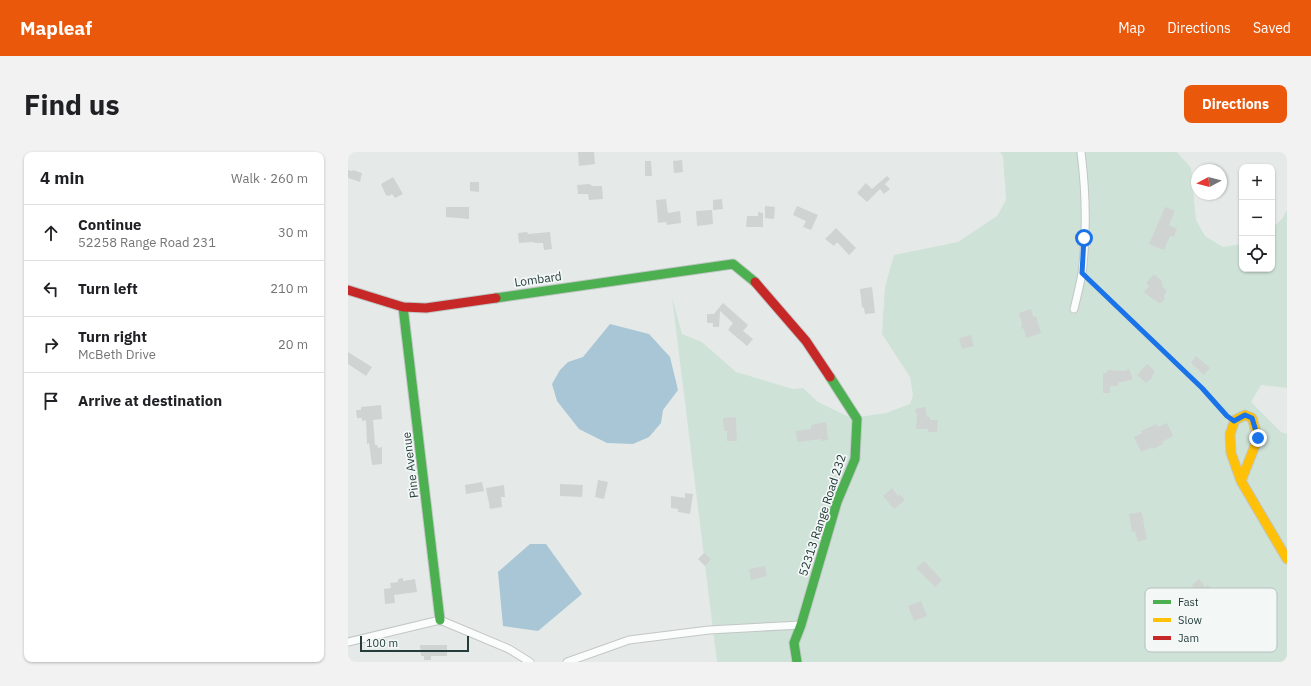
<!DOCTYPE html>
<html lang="en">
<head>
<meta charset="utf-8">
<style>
	body { margin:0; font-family:"IBM Plex Sans",sans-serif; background:#f2f2f2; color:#202124 }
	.controls { position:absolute; right:12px; top:12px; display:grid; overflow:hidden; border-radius:8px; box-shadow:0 1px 3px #0004 }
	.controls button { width:36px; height:36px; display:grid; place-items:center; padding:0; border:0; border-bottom:1px solid #e0e0e0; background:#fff; color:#202124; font:20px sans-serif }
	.compass { position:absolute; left:843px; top:12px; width:36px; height:36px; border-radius:50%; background:#fff; box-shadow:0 1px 3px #0004; rotate:263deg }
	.scale { position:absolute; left:12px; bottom:10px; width:109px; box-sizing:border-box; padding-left:4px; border:2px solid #243c3a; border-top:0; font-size:11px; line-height:14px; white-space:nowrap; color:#243c3a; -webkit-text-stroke:3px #f3f8f7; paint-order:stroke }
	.stop { position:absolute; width:12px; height:12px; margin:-9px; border:3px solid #1a73e8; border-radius:50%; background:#fff }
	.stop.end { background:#1a73e8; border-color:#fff; box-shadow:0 1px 4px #0008 }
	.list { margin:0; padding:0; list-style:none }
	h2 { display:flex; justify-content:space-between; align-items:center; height:52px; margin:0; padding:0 16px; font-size:17px }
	h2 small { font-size:13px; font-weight:400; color:#757577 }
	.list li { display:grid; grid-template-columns:26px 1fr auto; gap:12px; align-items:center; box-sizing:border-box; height:56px; padding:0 16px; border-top:1px solid #e0e0e0 }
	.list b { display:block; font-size:15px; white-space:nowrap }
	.list p { margin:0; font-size:13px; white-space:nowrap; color:#757577 }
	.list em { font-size:13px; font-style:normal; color:#757577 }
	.icon { flex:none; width:22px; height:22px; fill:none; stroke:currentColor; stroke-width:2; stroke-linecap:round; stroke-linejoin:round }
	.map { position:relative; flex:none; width:939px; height:510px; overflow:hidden; border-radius:8px }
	header { display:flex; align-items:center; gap:24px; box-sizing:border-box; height:56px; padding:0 20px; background:#ea580c; color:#fff }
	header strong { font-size:19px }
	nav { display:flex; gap:22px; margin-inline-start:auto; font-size:14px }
	.intro { display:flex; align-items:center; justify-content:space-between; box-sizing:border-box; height:96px; padding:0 24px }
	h1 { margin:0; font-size:28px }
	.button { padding:10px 18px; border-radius:8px; background:#ea580c; color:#fff; font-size:14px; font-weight:700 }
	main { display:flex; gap:24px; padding:0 24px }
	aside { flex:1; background:#fff; border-radius:8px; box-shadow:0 1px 3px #0004 }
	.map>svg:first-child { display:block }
</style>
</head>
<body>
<header>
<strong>Mapleaf</strong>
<nav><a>Map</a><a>Directions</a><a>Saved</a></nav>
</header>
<div class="intro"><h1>Find us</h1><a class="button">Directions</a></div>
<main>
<aside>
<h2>4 min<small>Walk · 260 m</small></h2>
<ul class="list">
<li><svg class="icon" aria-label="ahead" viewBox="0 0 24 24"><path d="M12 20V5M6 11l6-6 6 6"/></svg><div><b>Continue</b><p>52258 Range Road 231</p></div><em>30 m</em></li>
<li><svg class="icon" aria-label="left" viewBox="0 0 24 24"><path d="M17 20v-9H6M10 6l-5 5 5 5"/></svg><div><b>Turn left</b></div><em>210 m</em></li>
<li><svg class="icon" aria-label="right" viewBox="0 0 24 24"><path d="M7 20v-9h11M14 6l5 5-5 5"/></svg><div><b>Turn right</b><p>McBeth Drive</p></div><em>20 m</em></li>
<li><svg class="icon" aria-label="arrive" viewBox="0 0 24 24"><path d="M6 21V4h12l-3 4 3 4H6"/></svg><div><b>Arrive at destination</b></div></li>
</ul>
</aside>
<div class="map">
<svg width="939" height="510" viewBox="0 0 939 510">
	<rect width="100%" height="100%" fill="#e5eae8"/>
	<path fill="#cfe2d8" d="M652,0H829L843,16L848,68L857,84L875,95L894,92V117H924V76L934,67L939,58V236L913,233L903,250L933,280L939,282V510H369L324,145L334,182L354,190L388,220L445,237L455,236L470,250L503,266L538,261L562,252L565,243L562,225L534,182L537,135L546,103L610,90L649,64L658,48L655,4Z"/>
	<g fill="#a8c6d5">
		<path d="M262,172L301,182L322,205L330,238L315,258L313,271L301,285L285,292L259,291L231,277L209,249L204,232L212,218L220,210L235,205Z"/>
		<path d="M182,392H198L234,442L190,479L155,474L150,420Z"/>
	</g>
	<g fill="#cfd3d2">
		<path d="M230,0H246L247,12L231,14Z"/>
		<path d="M334,8L335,20L326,21L325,9Z"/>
		<path d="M297,9H303L304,24H297Z"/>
		<path d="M0,18L4,19L5,18L14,21L12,30L0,26Z"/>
		<path d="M539,24L542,27L537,32L542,37L536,42L532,37L519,50L509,41L518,31L524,37Z"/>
		<path d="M45,25L55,42L47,46L44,42L41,44L38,43L33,32Z"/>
		<path d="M122,30H131V40L122,39Z"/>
		<path d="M241,32L245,34H254L255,47L241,48L240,42H230L229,33Z"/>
		<path d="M318,47L320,61L332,59L333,71L319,73L318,70L310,71L308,48Z"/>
		<path d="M374,47L375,57L365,58V48Z"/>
		<path d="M417,54L427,55L426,67L417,66Z"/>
		<path d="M449,54L470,63L463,78L455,75L458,69L445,63Z"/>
		<path d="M98,55H121V67L98,65Z"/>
		<path d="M817,55L827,59L821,73L829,77L826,85L822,84L816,98L801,92Z"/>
		<path d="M364,58L365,72L349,74L348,59Z"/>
		<path d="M410,60L415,61V75H398L399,64H410Z"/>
		<path d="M488,76L508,96L501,103L489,90L486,94L477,87Z"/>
		<path d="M179,80L180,82L202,80L204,97L196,98L195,91H186V90L171,91L170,81Z"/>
		<path d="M806,122L814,129L813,131L815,133L814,134L819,139L816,143L817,147L813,151H811L806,147V148L796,140L801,134L798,131Z"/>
		<path d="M524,135L527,161L517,162L516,156L514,155L512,137Z"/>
		<path d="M375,151L400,173L395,179L405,187L399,194L380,178L385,171L372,159L371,175H365V171H359V162H366Z"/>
		<path d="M683,157L685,165L688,164L693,181L678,186L676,177L673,176L674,172L671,161Z"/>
		<path d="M623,183L626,194L614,197L611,186Z"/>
		<path d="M0,200L24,215L18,224L0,212Z"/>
		<path d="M848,204L862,216L856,223L843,211Z"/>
		<path d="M799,212L807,219L802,229L801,228L798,231L789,223Z"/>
		<path d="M781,217L785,227L775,230H770V234H762V241H755V221H759V218L777,219Z"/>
		<path d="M33,253L34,267L25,268L27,293H29L30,296L34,295V312L24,313L21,291L19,292L18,268L14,269V266H9L8,258H13V255Z"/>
		<path d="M577,255L579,265H582V268H590L589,280H580V277H568L569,264L567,257Z"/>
		<path d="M388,265L389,289H379V279H376L375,266Z"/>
		<path d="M478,270L480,288L473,289V287L449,290L448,279L463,277V273Z"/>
		<path d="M819,271L825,284L814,290L815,292L805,297L804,295L793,300L786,285L794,281L793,279L808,272L810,275Z"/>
		<path d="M250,328L260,330L256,347L247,345Z"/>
		<path d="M134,330L136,339L118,342L117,333Z"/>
		<path d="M212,332L235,333L234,345L212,344Z"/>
		<path d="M156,333L157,345H153L154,355L142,357L138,336Z"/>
		<path d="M544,336L550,344L552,342L557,348L546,357L535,344Z"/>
		<path d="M337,341L345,342L342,362L330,360V357L323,356V344L337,346Z"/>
		<path d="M793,360L796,369H795L799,387L790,390L787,379L784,380L781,362Z"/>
		<path d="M356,401L363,407L357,414L350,407Z"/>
		<path d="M576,409L594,428L587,435L568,416Z"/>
		<path d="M417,414L419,424L403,428L401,417Z"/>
		<path d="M55,426V429L67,427L69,440L46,443L47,451L37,452L36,437L43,436L42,431L50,430V427Z"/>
		<path d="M851,427L857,435L860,433L870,446L858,455L848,441H849L844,433Z"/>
		<path d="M573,449L579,464L566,469L560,454Z"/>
		<path d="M72,493H99V504H83V508H76V504H73Z"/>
	</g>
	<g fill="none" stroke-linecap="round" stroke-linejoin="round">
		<defs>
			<g id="street">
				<path d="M726,157C729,145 732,133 734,121C739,81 738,40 733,0"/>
				<path d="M0,490L92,468L161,497L182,510"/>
				<path d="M219,510L281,488L361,478L453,473"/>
			</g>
			<g id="fast">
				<path d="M148,146L385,112L407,130"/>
				<path d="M55,155L92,468"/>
				<path d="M449,510L446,491L453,473L489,350L507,307L509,267L482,225"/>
			</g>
			<path id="slow" d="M893,329L910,286L904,266L897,263L887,268L882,282L883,301L893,329L939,407"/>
			<g id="jam">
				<path d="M407,130L458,189L482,225"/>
				<path d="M0,138L55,155L78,156L148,146"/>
			</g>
		</defs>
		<use href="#street" stroke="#c2c7c5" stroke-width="9"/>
		<use href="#fast" stroke="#c1c7c6" stroke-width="11"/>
		<use href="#slow" stroke="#c1c7c6" stroke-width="11"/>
		<use href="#jam" stroke="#c1c7c6" stroke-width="11"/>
		<path stroke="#c1cac8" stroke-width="1.5" stroke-dasharray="2 3" stroke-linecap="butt" d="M740,126L854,236L879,264"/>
		<use href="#street" stroke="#fbfcfc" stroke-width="7"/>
		<use href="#fast" stroke="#4caf50" stroke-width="9"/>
		<use href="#slow" stroke="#ffc107" stroke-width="9"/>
		<use href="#jam" stroke="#c62828" stroke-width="9"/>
	</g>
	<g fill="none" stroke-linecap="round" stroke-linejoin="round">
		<path stroke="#1a73e8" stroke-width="5" d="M736,86L734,121L854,236L879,264L886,269L897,263L904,266L910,286"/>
	</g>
	<g text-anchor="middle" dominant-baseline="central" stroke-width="3.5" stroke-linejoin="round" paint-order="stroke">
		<g font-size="12" fill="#243c3a" stroke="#f3f8f7">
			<text transform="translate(190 127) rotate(-8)">Lombard</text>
			<text transform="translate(62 313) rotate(-97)">Pine Avenue</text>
			<text transform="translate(474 363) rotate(-72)">52313 Range Road 232</text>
		</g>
	</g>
	<rect x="797" y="436" width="132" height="64" rx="6" fill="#f3f8f7" stroke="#b5c0be" stroke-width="1"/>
	<rect x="805" y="448" width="18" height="4" fill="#4caf50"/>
	<rect x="805" y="466" width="18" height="4" fill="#ffc107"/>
	<rect x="805" y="484" width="18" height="4" fill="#c62828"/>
	<g font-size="11" fill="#243c3a">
		<text x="830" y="454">Fast</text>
		<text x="830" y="472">Slow</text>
		<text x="830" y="490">Jam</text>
	</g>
</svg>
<div class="controls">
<button>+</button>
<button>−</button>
<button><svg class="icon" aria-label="locate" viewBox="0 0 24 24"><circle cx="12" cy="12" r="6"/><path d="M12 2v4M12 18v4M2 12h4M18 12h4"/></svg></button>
</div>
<svg class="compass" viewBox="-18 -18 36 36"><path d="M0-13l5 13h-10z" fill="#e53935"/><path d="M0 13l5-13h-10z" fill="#757577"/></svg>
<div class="scale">100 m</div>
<div class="stop" style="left:736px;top:86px"></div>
<div class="stop end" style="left:910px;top:286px"></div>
</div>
</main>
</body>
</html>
